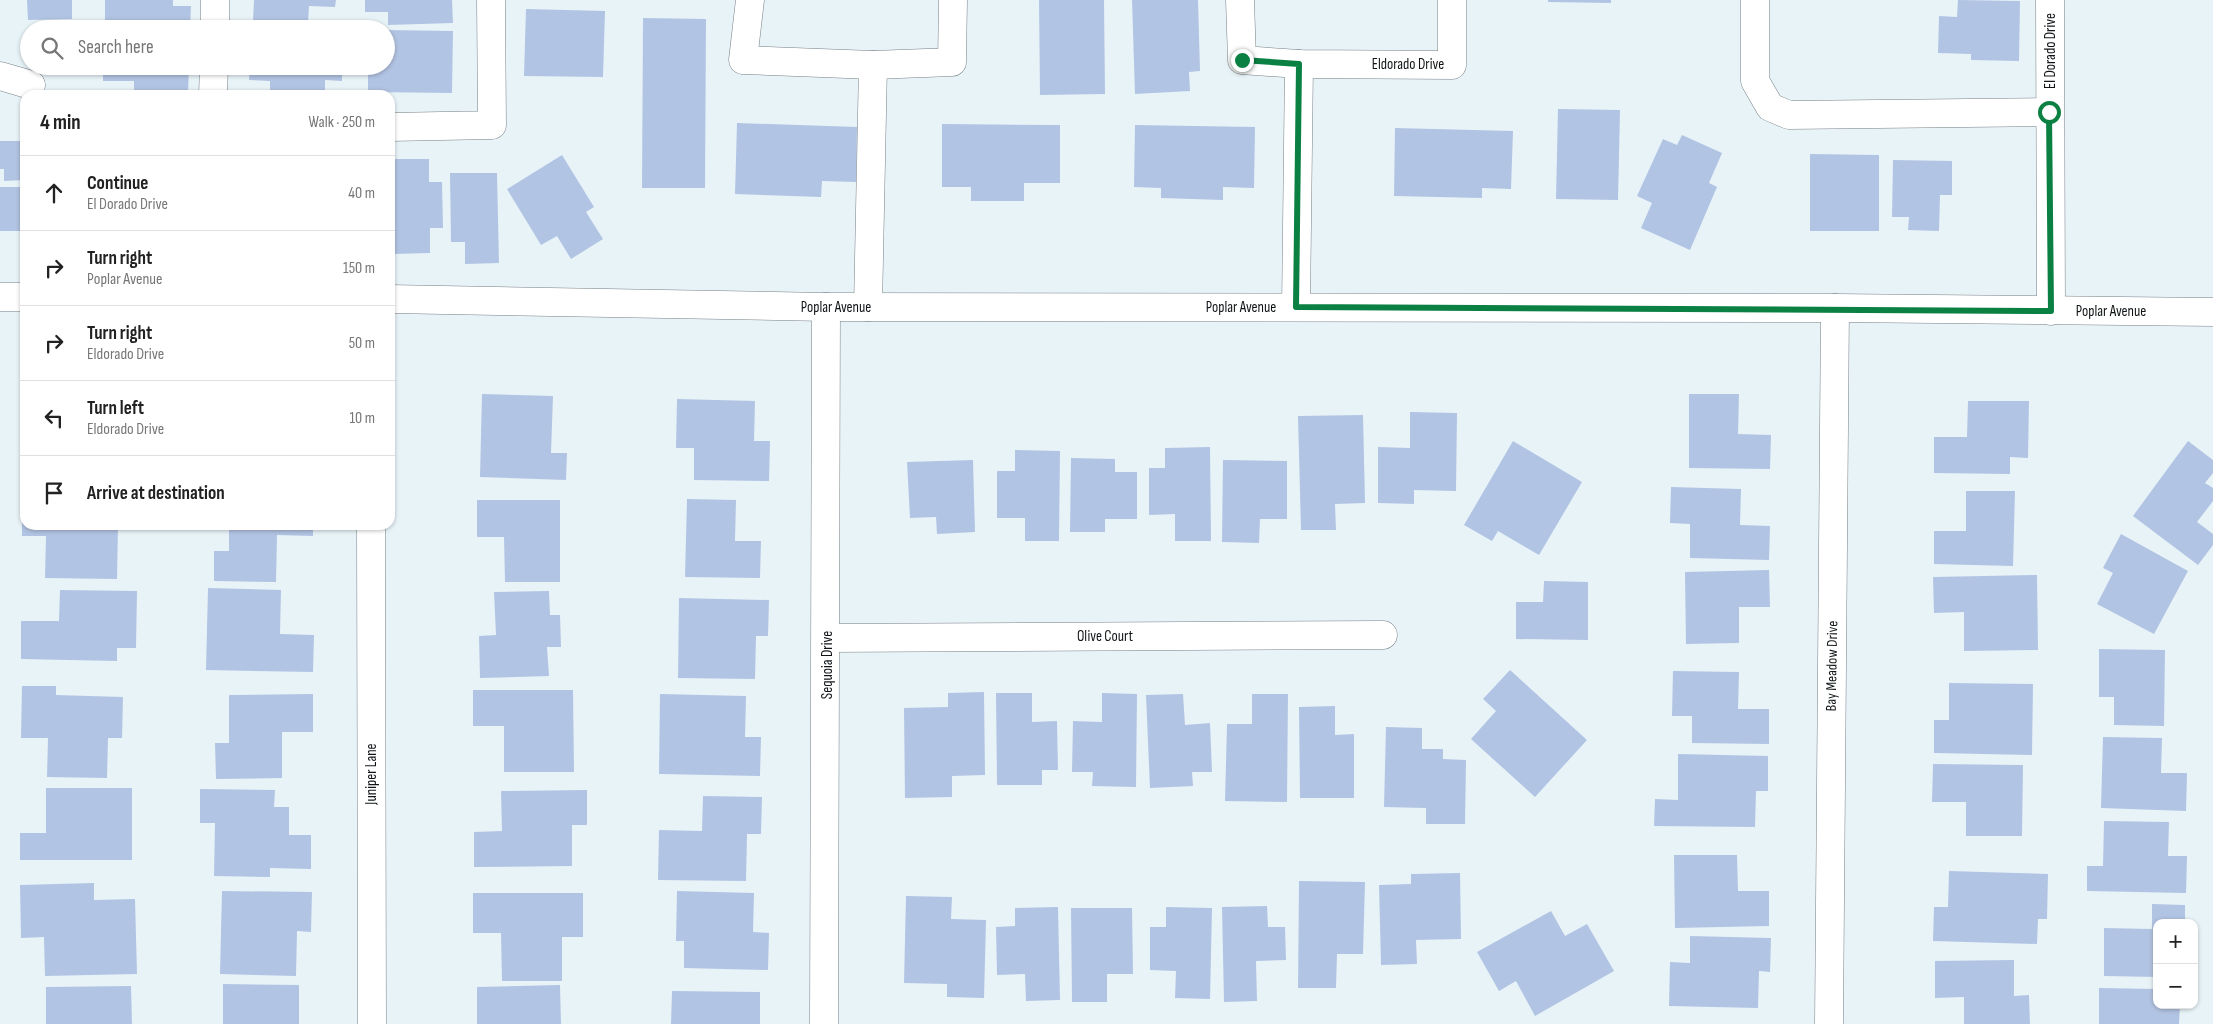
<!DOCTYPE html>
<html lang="en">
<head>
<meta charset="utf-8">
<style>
	body { margin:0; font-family:"Sofia Sans Condensed",sans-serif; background:#f6f6f6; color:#222 }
	.controls { position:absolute; right:15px; bottom:15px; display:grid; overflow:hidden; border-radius:10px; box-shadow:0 1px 4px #0004 }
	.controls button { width:45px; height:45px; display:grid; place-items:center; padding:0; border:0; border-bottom:1px solid #e0e0e0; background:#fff; color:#222; font:25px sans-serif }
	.stop { position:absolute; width:15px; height:15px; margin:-11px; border:4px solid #0b8043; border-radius:50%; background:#fff }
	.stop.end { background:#0b8043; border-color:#fff; box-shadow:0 1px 5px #0008 }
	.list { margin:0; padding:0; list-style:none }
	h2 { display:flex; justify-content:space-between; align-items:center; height:65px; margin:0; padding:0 20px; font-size:21px }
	h2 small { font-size:16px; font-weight:400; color:#767676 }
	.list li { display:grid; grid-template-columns:32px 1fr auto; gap:15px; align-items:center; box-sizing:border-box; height:75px; padding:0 20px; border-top:1px solid #e0e0e0 }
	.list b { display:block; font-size:19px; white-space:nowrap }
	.list p { margin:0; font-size:16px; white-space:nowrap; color:#767676 }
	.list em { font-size:16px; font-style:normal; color:#767676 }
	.icon { flex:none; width:28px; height:28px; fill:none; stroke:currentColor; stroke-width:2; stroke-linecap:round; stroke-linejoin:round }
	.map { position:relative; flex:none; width:2213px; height:1024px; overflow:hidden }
	.search { position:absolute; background:#fff; box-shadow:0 1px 4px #0004; left:20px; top:20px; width:375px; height:55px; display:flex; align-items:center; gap:12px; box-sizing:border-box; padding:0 18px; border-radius:28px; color:#767676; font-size:19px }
	.panel { position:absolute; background:#fff; box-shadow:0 1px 4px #0004; left:20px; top:90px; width:375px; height:440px; border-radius:15px }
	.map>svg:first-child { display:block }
</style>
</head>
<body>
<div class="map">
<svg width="2213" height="1024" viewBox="0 0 2213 1024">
	<rect width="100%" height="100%" fill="#e8f3f8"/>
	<g fill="#b2c4e3">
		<path d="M27,0H72V19L28,20Z"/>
		<path d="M105,0H173V6H191L190,29H105Z"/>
		<path d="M254,0H336L335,7L309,6L308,23L253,21Z"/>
		<path d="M365,0H452L453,23L388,25V12H365Z"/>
		<path d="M1039,0H1104L1105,94L1040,95Z"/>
		<path d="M1132,0H1198L1200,71L1189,72L1190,91L1135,94Z"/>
		<path d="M1548,0H1611V3L1548,2Z"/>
		<path d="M1958,0L2020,1L2019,61L1971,60V54L1938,53L1939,16L1957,17Z"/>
		<path d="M526,9L605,11L603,77L524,76Z"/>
		<path d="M643,18L706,19L705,188H642Z"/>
		<path d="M386,30L453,31L452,93L368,92V66H386Z"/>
		<path d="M103,66H189L188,93L134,92V81H103Z"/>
		<path d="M250,66H342V81L325,80V95H270V81L249,80Z"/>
		<path d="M1558,109L1620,110L1618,200L1556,199Z"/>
		<path d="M737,123L857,127L856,182L822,181L821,197L735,194Z"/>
		<path d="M942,124L1060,125V183H1024V201H971V187H942Z"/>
		<path d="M1135,125L1255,127L1254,188L1223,187V200L1161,198V188L1134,187Z"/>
		<path d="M1395,128L1513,131L1511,189L1482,188V198L1394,196Z"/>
		<path d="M1682,135L1722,153L1709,183L1717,187L1690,250L1641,228L1652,203L1637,196L1663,139L1677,145Z"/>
		<path d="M0,141H21V150H25V180L4,181V169H0Z"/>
		<path d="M1810,154L1879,155V231H1810Z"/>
		<path d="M562,155L594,207L586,212L603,239L571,259L557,236L541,245L507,189Z"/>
		<path d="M393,159H429V182H442L443,228H430V253L393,254V237H390V175H393Z"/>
		<path d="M1893,160L1952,161V195H1940L1939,231L1908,230L1909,217H1892Z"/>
		<path d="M450,173H497L499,263L465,264V242H451Z"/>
		<path d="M0,187H25V240H20V231H0Z"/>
		<path d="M482,394L553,396L551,453H567L566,480L480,477Z"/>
		<path d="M1689,394H1739L1738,434L1771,435L1770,469L1689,468Z"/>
		<path d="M677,399L755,401L754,441H770L769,481L694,480V448H676Z"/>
		<path d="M1968,401H2029L2028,458L2010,457V474L1934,473V437H1967Z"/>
		<path d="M1410,412L1457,413L1456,491L1414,490V504L1378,503V447L1410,448Z"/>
		<path d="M1363,415L1365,503L1335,504L1336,530H1301L1298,416Z"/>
		<path d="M20,428H25V476L21,477Z"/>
		<path d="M1513,441L1582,482L1539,555L1498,531L1492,541L1464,525Z"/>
		<path d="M2188,441L2213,460V473L2205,483L2213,488V501L2197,522L2213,534V545L2198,565L2133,516Z"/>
		<path d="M1210,447L1211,541H1175V514L1149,515V468H1165V448Z"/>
		<path d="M1015,450L1060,451L1059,541H1025V518H997V471H1015Z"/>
		<path d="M1071,458L1115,459V472H1137V519H1105V532H1070Z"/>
		<path d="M973,460L975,532L937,534L936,517L910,518L907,462Z"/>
		<path d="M1223,460L1287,461V519H1260L1259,543L1222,542Z"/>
		<path d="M1671,487L1741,489L1740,525L1770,526L1769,560L1690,558V524L1670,523Z"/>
		<path d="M1966,491H2015L2013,566L1934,564V531H1966Z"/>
		<path d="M22,496H25V525H118L117,579L45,578L46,536H22Z"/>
		<path d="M687,499L736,500L735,541H761L760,578L685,577Z"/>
		<path d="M477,500H560V582H505L504,537H477Z"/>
		<path d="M229,525H313V536L277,535L276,582L214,581V551H229Z"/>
		<path d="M2121,534L2188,571L2154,634L2097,604L2113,573L2103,568Z"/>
		<path d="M1769,570L1770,607H1739V643L1686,644L1685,572Z"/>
		<path d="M2037,575L2038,650L1964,651V612L1934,613L1933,577Z"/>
		<path d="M1544,581L1588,582V640L1516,639V602H1543Z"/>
		<path d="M208,588L281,590L280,634L314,635L313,672L206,670Z"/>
		<path d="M60,590L137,591L136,648H117V661L21,659V621H59Z"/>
		<path d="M549,591L550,615H560L561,647H547L549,676L480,678L479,636L496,635L494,592Z"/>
		<path d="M679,598L769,600L768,636H756L755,679L678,678Z"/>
		<path d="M2099,649L2165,650L2164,726L2114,725V697H2099Z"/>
		<path d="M1510,670L1587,740L1535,797L1471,739L1496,711L1483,699Z"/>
		<path d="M1673,671L1739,672L1738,709H1769V744L1692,743V716H1672Z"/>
		<path d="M1949,683L2033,684L2032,755L1934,753V720H1949Z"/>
		<path d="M22,686H56V695L123,697L122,738H108L107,778L47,777L48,738H21Z"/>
		<path d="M473,690H573L574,772H504V726H473Z"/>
		<path d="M984,692L985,775L952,776V797L905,798L904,708L948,707V693Z"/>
		<path d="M996,693H1032V722L1057,721L1058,770H1042V785H997Z"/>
		<path d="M1102,693L1137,694L1136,787L1092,786L1093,772H1072L1073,721L1102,722Z"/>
		<path d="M313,694V732H282V778L216,779L215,743H229V695Z"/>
		<path d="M660,694L746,696L745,737H761L760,776L659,774Z"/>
		<path d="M1183,694L1185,725L1210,723L1212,772H1192L1193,786L1150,788L1146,695Z"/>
		<path d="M1252,694H1288L1287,802L1225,801L1227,724H1252Z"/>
		<path d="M1335,706V735L1354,734V798H1300L1299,707Z"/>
		<path d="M1386,727L1422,728V749H1443V759L1466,760L1465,824H1426V808L1384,807Z"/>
		<path d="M2103,737L2162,738L2161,773H2187L2186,811L2101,808Z"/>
		<path d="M1678,754L1768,756V791H1756L1755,827L1654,826L1655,799L1678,800Z"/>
		<path d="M1933,764L2023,765L2022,836H1966V802H1932Z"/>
		<path d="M46,788H132V860H20V833H46Z"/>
		<path d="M200,789L275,790L274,807H289V835H311V869L270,868V877L214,876L215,823H200Z"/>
		<path d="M587,790V825H572V866L474,867V832L502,831L501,791Z"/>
		<path d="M703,796L762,797L761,834H747L746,881L658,880L659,830L702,831Z"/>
		<path d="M2104,821L2169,822L2168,856H2187L2186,893L2087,891V866H2103Z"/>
		<path d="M1674,855H1737L1738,891H1769V926L1675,928Z"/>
		<path d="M1949,871L2048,874L2047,919H2038L2037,944L1933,941L1934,907H1948Z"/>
		<path d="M1460,873L1461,939L1416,940L1417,964L1381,965L1379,885L1411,884V874Z"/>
		<path d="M1299,881L1365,882L1363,954H1337L1336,988H1298Z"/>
		<path d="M94,883V900L135,899L137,974L45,976L44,937L21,938L20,885Z"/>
		<path d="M222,891L312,892L311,932L297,931L296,976L220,974Z"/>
		<path d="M677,891L754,893L753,932L769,933L768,970L684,968V941H676Z"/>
		<path d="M473,893H583V937H562V981H502L501,933H473Z"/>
		<path d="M906,896L952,897L951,919L986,920L984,998L947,997V984L904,983Z"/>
		<path d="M2152,904L2185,905V923H2157V977L2104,976V928L2152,929Z"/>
		<path d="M1267,906L1268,927H1285L1286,960L1256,961L1257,1001L1224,1002L1222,907Z"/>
		<path d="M1058,907L1060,1000L1026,1001L1025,974L997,975L996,927L1015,926V908Z"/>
		<path d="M1166,907L1212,908L1210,999L1175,998L1176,971L1150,970V927H1166Z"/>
		<path d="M1071,908H1132L1133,974H1107V1002H1072Z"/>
		<path d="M1551,911L1565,936L1587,924L1614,971L1535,1016L1516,981L1499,991L1477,952Z"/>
		<path d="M1690,936L1771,938L1770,972L1759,971L1758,1008L1669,1006L1670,962L1690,963Z"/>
		<path d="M2014,960V996L2029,995L2030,1024H1964V997L1935,998V961Z"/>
		<path d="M223,984L299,985V1024H223Z"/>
		<path d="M560,985L561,1024H477V987Z"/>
		<path d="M131,986L132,1024H46V987Z"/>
		<path d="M2099,988L2157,989V1005H2180L2179,1024H2099Z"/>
		<path d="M672,991L760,992V1024H671Z"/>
	</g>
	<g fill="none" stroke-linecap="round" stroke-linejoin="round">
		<defs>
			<g id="minor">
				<path d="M750,0L743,60L873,65L952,62L953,0"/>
				<path d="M1240,0L1242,60L1299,64L1452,65V0"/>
				<path d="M1755,0V81L1770,107L1789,115L2049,112"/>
				<path d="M2050,0L2051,311"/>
				<path d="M215,29V0"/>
				<path d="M0,76L31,85"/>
				<path d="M213,95L214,66"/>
				<path d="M390,127L492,125L491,0"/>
				<path d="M0,297H25"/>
				<path d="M390,299L826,307L1835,308L2213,312"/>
				<path d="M868,307L873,65"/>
				<path d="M1296,307L1299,64"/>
				<path d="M371,525L372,1024"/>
				<path d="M827,638L1383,635"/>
				<path d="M824,1024L826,307"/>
				<path d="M1829,1024L1835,308"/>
			</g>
		</defs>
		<use href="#minor" stroke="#778186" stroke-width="29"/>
		<use href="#minor" stroke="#fff" stroke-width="28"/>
	</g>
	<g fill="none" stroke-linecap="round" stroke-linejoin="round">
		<path stroke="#0b8043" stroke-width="6" d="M1242,60L1299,64L1296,307L2051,311L2049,112"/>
	</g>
	<g text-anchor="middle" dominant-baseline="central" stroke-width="5" stroke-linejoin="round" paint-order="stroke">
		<g font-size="15" fill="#101416" stroke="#fff">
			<text transform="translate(2050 51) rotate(-90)">El Dorado Drive</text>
			<text x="1408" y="64">Eldorado Drive</text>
			<text x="836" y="307">Poplar Avenue</text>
			<text x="1241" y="307">Poplar Avenue</text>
			<text x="2111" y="311">Poplar Avenue</text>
			<text x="1105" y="636">Olive Court</text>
			<text transform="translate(827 665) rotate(-90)">Sequoia Drive</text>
			<text transform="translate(1832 666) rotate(-89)">Bay Meadow Drive</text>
			<text transform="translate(371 774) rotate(-90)">Juniper Lane</text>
		</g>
	</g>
</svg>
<div class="controls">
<button>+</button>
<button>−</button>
</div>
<div class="stop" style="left:2049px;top:112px"></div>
<div class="stop end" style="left:1242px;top:60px"></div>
<div class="search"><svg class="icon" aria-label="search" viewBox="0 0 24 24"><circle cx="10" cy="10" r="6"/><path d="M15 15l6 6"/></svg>Search here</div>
<section class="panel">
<h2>4 min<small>Walk · 250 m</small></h2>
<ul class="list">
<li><svg class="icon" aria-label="ahead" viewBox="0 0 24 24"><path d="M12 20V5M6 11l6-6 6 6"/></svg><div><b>Continue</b><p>El Dorado Drive</p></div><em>40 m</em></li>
<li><svg class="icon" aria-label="right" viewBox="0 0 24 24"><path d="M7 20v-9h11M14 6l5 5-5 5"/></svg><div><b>Turn right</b><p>Poplar Avenue</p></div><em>150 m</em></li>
<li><svg class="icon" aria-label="right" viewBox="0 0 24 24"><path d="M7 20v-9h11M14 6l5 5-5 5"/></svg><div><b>Turn right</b><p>Eldorado Drive</p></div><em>50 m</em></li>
<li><svg class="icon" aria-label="left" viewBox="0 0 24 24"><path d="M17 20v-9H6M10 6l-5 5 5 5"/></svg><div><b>Turn left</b><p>Eldorado Drive</p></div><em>10 m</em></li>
<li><svg class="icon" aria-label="arrive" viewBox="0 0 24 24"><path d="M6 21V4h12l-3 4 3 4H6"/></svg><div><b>Arrive at destination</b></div></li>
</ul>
</section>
</div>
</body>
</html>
